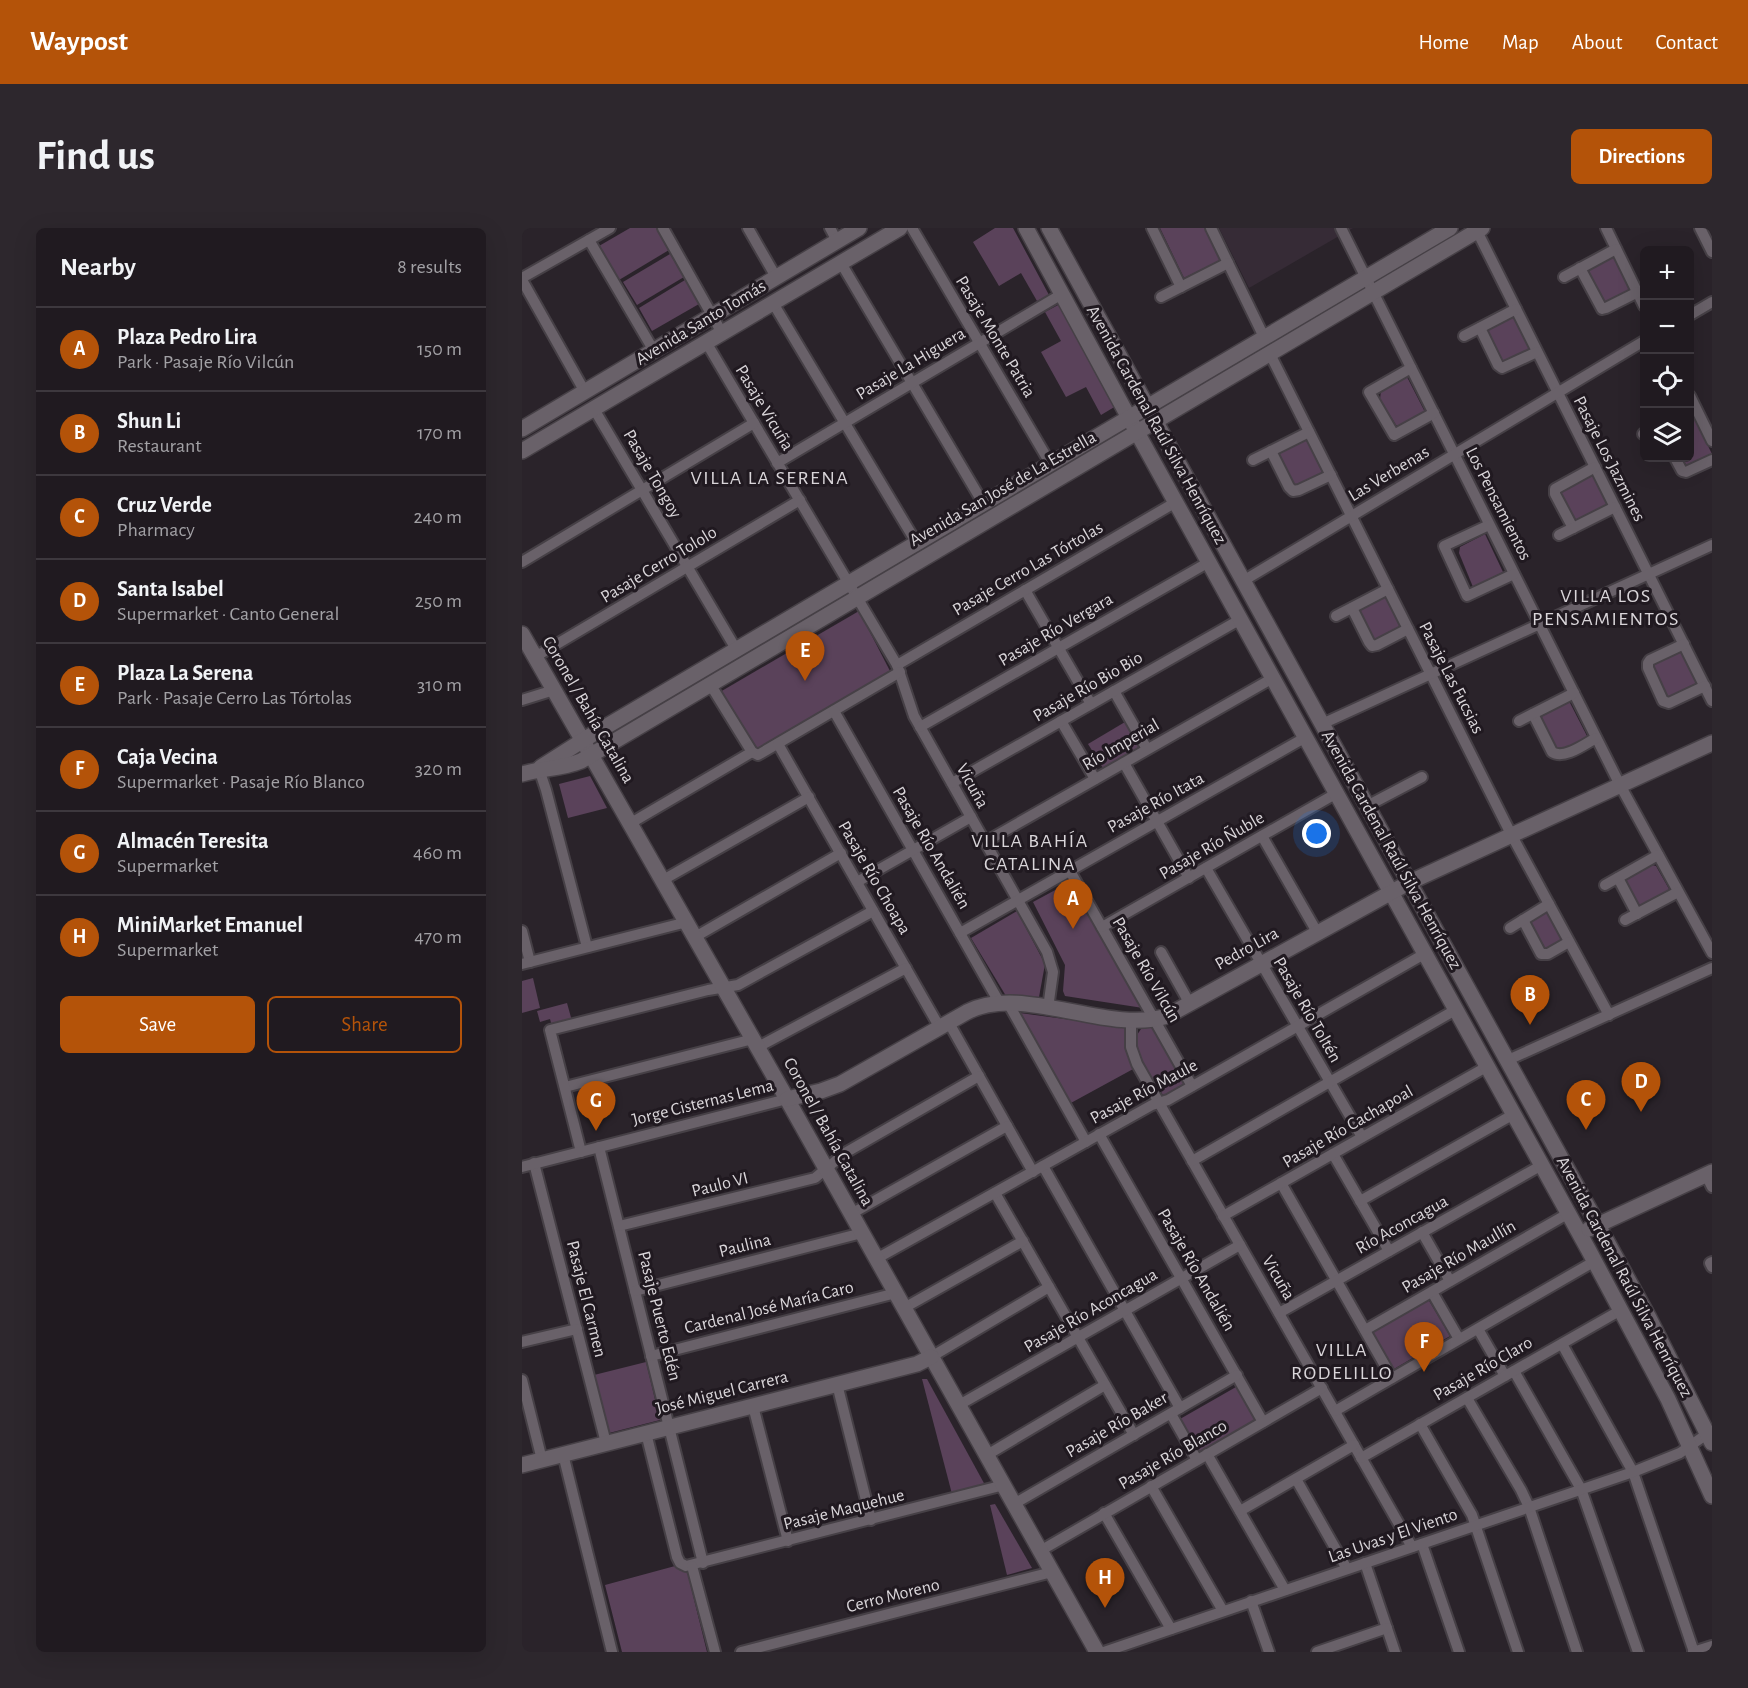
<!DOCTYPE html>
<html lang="en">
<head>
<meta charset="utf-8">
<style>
	body { margin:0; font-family:"Alegreya Sans",sans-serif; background:#2d272d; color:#f1f3f6 }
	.controls { position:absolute; right:18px; top:18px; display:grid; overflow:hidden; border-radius:9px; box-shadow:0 6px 24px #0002 }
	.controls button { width:54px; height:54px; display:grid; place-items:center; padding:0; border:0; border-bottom:2px solid #3d383e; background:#201a20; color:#f1f3f6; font:30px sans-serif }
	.you { position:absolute; left:795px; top:606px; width:21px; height:21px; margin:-15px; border:4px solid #fff; border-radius:50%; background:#1a73e8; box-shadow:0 0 0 9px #1a73e833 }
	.badge { display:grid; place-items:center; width:39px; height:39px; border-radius:50%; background:#b45309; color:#fff; font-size:20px; font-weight:700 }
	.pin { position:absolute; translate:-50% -50px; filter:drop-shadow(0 2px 3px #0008) }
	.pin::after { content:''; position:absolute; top:32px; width:21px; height:18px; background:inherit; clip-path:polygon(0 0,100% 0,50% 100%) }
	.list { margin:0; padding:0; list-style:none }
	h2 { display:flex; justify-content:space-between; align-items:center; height:78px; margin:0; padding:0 24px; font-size:26px }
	h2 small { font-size:20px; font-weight:400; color:#a2a1a5 }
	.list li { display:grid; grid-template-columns:39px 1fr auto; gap:18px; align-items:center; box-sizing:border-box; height:84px; padding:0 24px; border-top:2px solid #3d383e }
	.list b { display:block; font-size:22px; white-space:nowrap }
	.list p { margin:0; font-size:20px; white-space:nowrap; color:#a2a1a5 }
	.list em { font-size:20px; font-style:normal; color:#a2a1a5 }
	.actions { display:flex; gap:12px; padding:18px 24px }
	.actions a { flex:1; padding:14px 0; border:2px solid #b45309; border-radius:9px; text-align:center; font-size:21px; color:#b45309 }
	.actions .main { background:#b45309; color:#fff }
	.icon { flex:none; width:33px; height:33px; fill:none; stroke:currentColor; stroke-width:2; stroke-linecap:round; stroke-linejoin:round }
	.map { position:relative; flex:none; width:1190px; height:1424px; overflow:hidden; border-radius:9px }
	header { display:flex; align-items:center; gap:36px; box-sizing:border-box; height:84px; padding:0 30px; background:#b45309; color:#fff }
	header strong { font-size:28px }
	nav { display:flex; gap:33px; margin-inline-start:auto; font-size:21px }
	.intro { display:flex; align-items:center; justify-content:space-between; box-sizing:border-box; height:144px; padding:0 36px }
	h1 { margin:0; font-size:42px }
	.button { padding:15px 27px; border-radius:9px; background:#b45309; color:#fff; font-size:21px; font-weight:700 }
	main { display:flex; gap:36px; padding:0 36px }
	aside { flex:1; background:#201a20; border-radius:9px; box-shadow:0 6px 24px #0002 }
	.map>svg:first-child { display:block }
</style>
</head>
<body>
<header>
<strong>Waypost</strong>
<nav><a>Home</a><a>Map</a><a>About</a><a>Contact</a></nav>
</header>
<div class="intro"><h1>Find us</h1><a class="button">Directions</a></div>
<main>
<aside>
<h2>Nearby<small>8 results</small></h2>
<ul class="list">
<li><span class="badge">A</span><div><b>Plaza Pedro Lira</b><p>Park · Pasaje Río Vilcún</p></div><em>150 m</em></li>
<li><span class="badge">B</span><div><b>Shun Li</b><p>Restaurant</p></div><em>170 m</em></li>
<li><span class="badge">C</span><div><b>Cruz Verde</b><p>Pharmacy</p></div><em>240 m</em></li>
<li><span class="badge">D</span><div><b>Santa Isabel</b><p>Supermarket · Canto General</p></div><em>250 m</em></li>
<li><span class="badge">E</span><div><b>Plaza La Serena</b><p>Park · Pasaje Cerro Las Tórtolas</p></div><em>310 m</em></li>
<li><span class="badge">F</span><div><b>Caja Vecina</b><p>Supermarket · Pasaje Río Blanco</p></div><em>320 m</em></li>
<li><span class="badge">G</span><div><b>Almacén Teresita</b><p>Supermarket</p></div><em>460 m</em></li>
<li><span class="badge">H</span><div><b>MiniMarket Emanuel</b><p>Supermarket</p></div><em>470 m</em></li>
</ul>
<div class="actions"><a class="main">Save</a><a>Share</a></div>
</aside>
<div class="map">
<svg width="1190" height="1424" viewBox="0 0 1190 1424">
	<rect width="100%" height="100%" fill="#2a232a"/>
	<path fill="#362b36" d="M697,0H831L727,60Z"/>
	<g fill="#5a425a">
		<path d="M108,0H134L147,22L97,52L77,18Z"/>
		<path d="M473,0H491L527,67L515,73L499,45L477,58L451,14Z"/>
		<path d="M638,0H683L699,32L662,50Z"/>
		<path d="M148,26L162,49L115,77L101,54Z"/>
		<path d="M1089,29H1094L1108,60L1107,66L1083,78L1064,49L1066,41Z"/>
		<path d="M163,52L177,76L130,103L117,80Z"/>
		<path d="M538,76L594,178L579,187L564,159L544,169L519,124L539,113L523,84Z"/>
		<path d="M989,88L995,89L1010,120L1008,124L978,137L964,100Z"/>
		<path d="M885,149L904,186L880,199L874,197L858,171L859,163Z"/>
		<path d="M1170,186L1190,226V230L1165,242L1156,230H1168V187Z"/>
		<path d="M785,210L802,244L801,248L774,260L769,259L754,228L755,223Z"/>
		<path d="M1070,242L1087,276L1057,294L1048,292L1036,265Z"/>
		<path d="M963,306L981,344L951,359L937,325L938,319Z"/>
		<path d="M863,368L880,402L850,414L837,386L838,380Z"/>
		<path d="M337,383L368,443L237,520H233L198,464Z"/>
		<path d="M1158,422L1162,423L1176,455L1144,472L1129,440L1130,435Z"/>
		<path d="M1046,471L1066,510L1040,524L1034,522L1017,493L1022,483Z"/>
		<path d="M603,494L617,519L581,540L566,516Z"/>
		<path d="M68,548L85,580L46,590L37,556Z"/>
		<path d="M1130,637L1134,638L1147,661L1146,665L1122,679C1112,675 1104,660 1105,649Z"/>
		<path d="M550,653L621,780L543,768L541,763L543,737L511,674Z"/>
		<path d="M495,683L523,736L517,769L484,768L449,710Z"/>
		<path d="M1021,683L1029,684L1043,710L1041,715L1025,723L1020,722L1006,696L1009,689Z"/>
		<path d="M11,750L18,780L0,785V753Z"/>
		<path d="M45,775L50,793L30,798L28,791L18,794L15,783Z"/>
		<path d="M498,785L602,799L604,824L613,840L547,876Z"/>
		<path d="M631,797L664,853L662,858L646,868L641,867L617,829L613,810L619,801Z"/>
		<path d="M906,1071L928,1108L872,1141L851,1104Z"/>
		<path d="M124,1134L138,1192L87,1205L72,1147Z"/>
		<path d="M400,1151H405L463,1257L430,1266Z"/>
		<path d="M714,1159L734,1193L679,1226L658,1191Z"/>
		<path d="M473,1276L510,1340L485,1347L468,1277Z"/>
		<path d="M153,1338L157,1342L165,1343L185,1424H100L83,1357Z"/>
	</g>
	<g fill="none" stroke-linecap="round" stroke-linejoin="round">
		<defs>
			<g id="street">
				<path d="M141,0L200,105"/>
				<path d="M226,0L254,49"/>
				<path d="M308,0L315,13"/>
				<path d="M390,0L528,235"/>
				<path d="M630,0L659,59"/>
				<path d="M689,0L742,109"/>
				<path d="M819,0L1098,557L1190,725"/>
				<path d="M1084,0L1122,78"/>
				<path d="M1178,0L1190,24"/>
				<path d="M955,3L1190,473"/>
				<path d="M67,12L132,123"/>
				<path d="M319,35L461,275"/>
				<path d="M1058,40L1080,81L1084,80L1116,64"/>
				<path d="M1042,49L1094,21"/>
				<path d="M0,50L88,0"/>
				<path d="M0,52L63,164"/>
				<path d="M639,69L706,35"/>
				<path d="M251,75L394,314"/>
				<path d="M1168,87L1190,74"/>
				<path d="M958,100L976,137L980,140L1015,124"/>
				<path d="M942,108L994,81"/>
				<path d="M184,114L375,437L392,488L525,724L531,744L526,780"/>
				<path d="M748,126L989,606L1087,787"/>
				<path d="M889,140L847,164L872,207L912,185"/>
				<path d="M1168,168L1190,213"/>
				<path d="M72,181L214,421"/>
				<path d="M1121,206L1122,205"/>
				<path d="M749,223L767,259L771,263L777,262L809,247"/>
				<path d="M1153,230L1160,243L1164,244L1190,232"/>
				<path d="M731,232L787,204"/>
				<path d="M255,235L540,66"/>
				<path d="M967,297L922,318L945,368L992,346"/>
				<path d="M1051,300L1033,266V261L1073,239"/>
				<path d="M1037,307L1093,279"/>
				<path d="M0,334L232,195"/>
				<path d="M721,353L1122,113"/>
				<path d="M503,362L569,476"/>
				<path d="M830,380L847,414L850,418L855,417L886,401"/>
				<path d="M814,388L866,361"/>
				<path d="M1162,416L1128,432L1126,435V440L1141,473L1147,475L1183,458"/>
				<path d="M13,429L278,272"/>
				<path d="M375,437L654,274"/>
				<path d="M188,456L230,524L236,527L378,444"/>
				<path d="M592,463L625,521"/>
				<path d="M0,472L32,462"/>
				<path d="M312,483L477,774"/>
				<path d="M1011,486L1030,524C1042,532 1063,516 1074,510"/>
				<path d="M539,493L573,551"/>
				<path d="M997,493L1052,465"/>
				<path d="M800,496L1190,317"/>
				<path d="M398,499L687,334"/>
				<path d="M256,516L418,800"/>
				<path d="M602,535L667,650"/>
				<path d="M17,541L24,562L65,719"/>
				<path d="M430,555L719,391"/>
				<path d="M845,578L900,549"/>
				<path d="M109,595L230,524"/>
				<path d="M740,608L795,704"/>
				<path d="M463,614L751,450"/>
				<path d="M684,640L840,909"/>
				<path d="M548,643L670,858"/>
				<path d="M1096,650L1115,686"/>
				<path d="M141,652L287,569"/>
				<path d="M335,654L449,589"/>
				<path d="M1083,657L1136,627"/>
				<path d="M1001,692L1019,726H1026L1047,714"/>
				<path d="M1103,692L1156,664"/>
				<path d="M580,699L815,565"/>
				<path d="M988,700L1027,676"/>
				<path d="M0,703L8,734"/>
				<path d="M438,705L784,509"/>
				<path d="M173,709L319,625"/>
				<path d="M639,724L668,776"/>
				<path d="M0,736L165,694"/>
				<path d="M486,775L564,914"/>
				<path d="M609,792V819L615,836L890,1319"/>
				<path d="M427,795L511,944"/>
				<path d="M236,819L384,740"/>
				<path d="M986,832L1190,740"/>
				<path d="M43,859L231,811"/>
				<path d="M577,906L741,1194"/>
				<path d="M77,919L181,1335"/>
				<path d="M59,924L28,802L186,762L216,757L351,683"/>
				<path d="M811,926L867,1023"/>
				<path d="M670,933L935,781"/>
				<path d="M12,935L84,1215"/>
				<path d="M521,938L658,1180"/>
				<path d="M0,939L265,871"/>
				<path d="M1184,947L1190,959"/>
				<path d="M759,955L870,1150"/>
				<path d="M473,965L612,1207"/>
				<path d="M838,973L992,886"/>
				<path d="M329,986L485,898"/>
				<path d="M701,988L966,838"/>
				<path d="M97,998L293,950L323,925L457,848"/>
				<path d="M900,1004L928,1053"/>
				<path d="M354,1031L630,877L646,872L904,725"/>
				<path d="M1190,1034L1188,1035L1190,1039"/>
				<path d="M113,1063L340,1005"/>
				<path d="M910,1064L937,1111"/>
				<path d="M382,1080L501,1013"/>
				<path d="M757,1085L1020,937"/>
				<path d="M956,1101L983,1148"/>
				<path d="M843,1102L1047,985"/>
				<path d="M0,1114L55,1101"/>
				<path d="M1040,1116L1111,1244L1172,1424"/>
				<path d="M129,1128L374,1065"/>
				<path d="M409,1129L527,1059"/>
				<path d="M992,1143L1059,1261L1116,1424"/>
				<path d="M0,1152L20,1232"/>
				<path d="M315,1156L349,1292"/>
				<path d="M945,1170L999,1262L1007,1279L1055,1424"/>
				<path d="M437,1177L718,1017"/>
				<path d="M231,1178L266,1313"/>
				<path d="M813,1183L1073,1033"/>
				<path d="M649,1186L675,1232"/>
				<path d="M898,1196L950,1287L996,1424"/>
				<path d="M124,1205L155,1329L158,1335L164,1338L482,1257"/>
				<path d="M41,1226L90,1424"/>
				<path d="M685,1226L763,1362"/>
				<path d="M465,1227L583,1157"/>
				<path d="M839,1230L1099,1082"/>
				<path d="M774,1251L825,1341"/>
				<path d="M629,1258L701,1383"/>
				<path d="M492,1276L715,1147"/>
				<path d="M718,1283L832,1217"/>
				<path d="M582,1285L649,1401"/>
				<path d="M900,1316L937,1424"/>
				<path d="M518,1323L800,1160"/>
				<path d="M843,1335L873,1424"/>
				<path d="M170,1338L193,1424"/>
				<path d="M729,1373L747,1424"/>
				<path d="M219,1424L530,1344"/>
				<path d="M582,1424L1111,1244L1158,1225L1189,1203"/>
				<path d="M795,1424L865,1400"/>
				<path d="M1171,1424L1190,1418"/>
			</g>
			<g id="secondary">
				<path d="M504,0L606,188L1066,1021L1146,1171L1190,1268"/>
				<path d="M527,0L1126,1088L1190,1215"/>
				<path d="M0,201L337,0"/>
				<path d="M0,223L378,0"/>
				<path d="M0,406L265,871L575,1424"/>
				<path d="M19,539L63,511L928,0"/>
				<path d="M0,546C20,540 40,541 59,533L960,0"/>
				<path d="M265,871L299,863L318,856L445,784C501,755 585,807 645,788L888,654L1190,515"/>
				<path d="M1067,1001L1190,944"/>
				<path d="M0,1237L395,1136L409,1129"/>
			</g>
		</defs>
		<use href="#street" stroke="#464046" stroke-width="14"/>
		<use href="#secondary" stroke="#464046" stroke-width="18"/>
		<use href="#street" stroke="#696169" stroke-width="10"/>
		<use href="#secondary" stroke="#696169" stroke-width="15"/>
	</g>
	<g text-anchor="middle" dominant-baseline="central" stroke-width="6" stroke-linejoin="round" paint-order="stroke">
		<g font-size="18" fill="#d9d5d9" stroke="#201920">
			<text transform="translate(179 95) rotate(-31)">Avenida Santo Tomás</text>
			<text transform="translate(473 109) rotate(59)">Pasaje Monte Patria</text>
			<text transform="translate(389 136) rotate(-31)">Pasaje La Higuera</text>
			<text transform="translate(242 180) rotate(59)">Pasaje Vicuña</text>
			<text transform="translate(634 197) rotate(61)">Avenida Cardenal Raúl Silva Henríquez</text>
			<text transform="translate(1087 231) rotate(63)">Pasaje Los Jazmines</text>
			<text transform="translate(130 246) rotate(60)">Pasaje Tongoy</text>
			<text transform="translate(867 246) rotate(-31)">Las Verbenas</text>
			<text transform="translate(481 261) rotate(-30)">Avenida San José de La Estrella</text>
			<text transform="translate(976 276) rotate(63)">Los Pensamientos</text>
			<text transform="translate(137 337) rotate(-31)">Pasaje Cerro Tololo</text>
			<text transform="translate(506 341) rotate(-30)">Pasaje Cerro Las Tórtolas</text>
			<text transform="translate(534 402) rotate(-30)">Pasaje Río Vergara</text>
			<text transform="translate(929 450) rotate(63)">Pasaje Las Fucsias</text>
			<text transform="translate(566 459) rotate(-30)">Pasaje Río Bio Bio</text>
			<text transform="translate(66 482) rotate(60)">Coronel / Bahía Catalina</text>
			<text transform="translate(599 517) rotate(-30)">Río Imperial</text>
			<text transform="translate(450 558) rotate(61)">Vicuña</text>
			<text transform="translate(634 575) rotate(-29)">Pasaje Río Itata</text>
			<text transform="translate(690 618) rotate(-30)">Pasaje Río Ñuble</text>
			<text transform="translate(409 620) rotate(60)">Pasaje Río Andalién</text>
			<text transform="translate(869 622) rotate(61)">Avenida Cardenal Raúl Silva Henríquez</text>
			<text transform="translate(352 650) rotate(60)">Pasaje Río Choapa</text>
			<text transform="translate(725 721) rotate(-29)">Pedro Lira</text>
			<text transform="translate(624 742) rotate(60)">Pasaje Río Vilcún</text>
			<text transform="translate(785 782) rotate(60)">Pasaje Río Toltén</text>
			<text transform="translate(622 864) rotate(-28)">Pasaje Río Maule</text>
			<text transform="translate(181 875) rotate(-14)">Jorge Cisternas Lema</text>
			<text transform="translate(826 899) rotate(-30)">Pasaje Río Cachapoal</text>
			<text transform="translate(306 904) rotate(61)">Coronel / Bahía Catalina</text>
			<text transform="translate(198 957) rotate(-14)">Paulo VI</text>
			<text transform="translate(880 997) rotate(-29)">Río Aconcagua</text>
			<text transform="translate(223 1018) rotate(-14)">Paulina</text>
			<text transform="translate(937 1029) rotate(-30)">Pasaje Río Maullín</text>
			<text transform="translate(674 1042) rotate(60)">Pasaje Río Andalién</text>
			<text transform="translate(1102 1049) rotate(62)">Avenida Cardenal Raúl Silva Henríquez</text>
			<text transform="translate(756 1050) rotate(60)">Vicuña</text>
			<text transform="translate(64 1071) rotate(76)">Pasaje El Carmen</text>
			<text transform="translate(247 1080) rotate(-14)">Cardenal José María Caro</text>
			<text transform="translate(569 1083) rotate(-30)">Pasaje Río Aconcagua</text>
			<text transform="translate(137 1088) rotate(76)">Pasaje Puerto Edén</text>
			<text transform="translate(961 1141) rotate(-30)">Pasaje Río Claro</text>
			<text transform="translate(200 1165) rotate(-14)">José Miguel Carrera</text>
			<text transform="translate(595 1197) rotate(-30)">Pasaje Río Baker</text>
			<text transform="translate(651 1227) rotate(-30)">Pasaje Río Blanco</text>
			<text transform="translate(322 1282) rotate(-14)">Pasaje Maquehue</text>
			<text transform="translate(871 1308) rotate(-19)">Las Uvas y El Viento</text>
			<text transform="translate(371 1368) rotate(-14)">Cerro Moreno</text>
		</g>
		<g font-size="20" letter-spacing="1.5" fill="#d9d5d9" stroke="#201920">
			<text x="248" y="250">VILLA LA SERENA</text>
			<text x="1084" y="368">VILLA LOS<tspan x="1084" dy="23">PENSAMIENTOS</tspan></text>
			<text x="508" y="613">VILLA BAHÍA<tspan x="508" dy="23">CATALINA</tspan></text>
			<text x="820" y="1122">VILLA<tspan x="820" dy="23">RODELILLO</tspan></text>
		</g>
	</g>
</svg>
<div class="controls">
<button>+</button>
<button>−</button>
<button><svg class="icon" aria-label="locate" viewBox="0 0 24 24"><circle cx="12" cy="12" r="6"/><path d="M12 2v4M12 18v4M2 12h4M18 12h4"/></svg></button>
<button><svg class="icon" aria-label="layers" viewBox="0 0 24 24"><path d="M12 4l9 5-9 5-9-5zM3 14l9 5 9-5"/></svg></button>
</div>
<div class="you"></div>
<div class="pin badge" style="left:551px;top:701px">A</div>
<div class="pin badge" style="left:1008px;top:797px">B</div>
<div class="pin badge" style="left:1064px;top:902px">C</div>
<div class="pin badge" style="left:1119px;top:884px">D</div>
<div class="pin badge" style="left:283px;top:453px">E</div>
<div class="pin badge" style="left:902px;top:1144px">F</div>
<div class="pin badge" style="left:74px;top:903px">G</div>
<div class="pin badge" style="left:583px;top:1380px">H</div>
</div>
</main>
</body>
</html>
